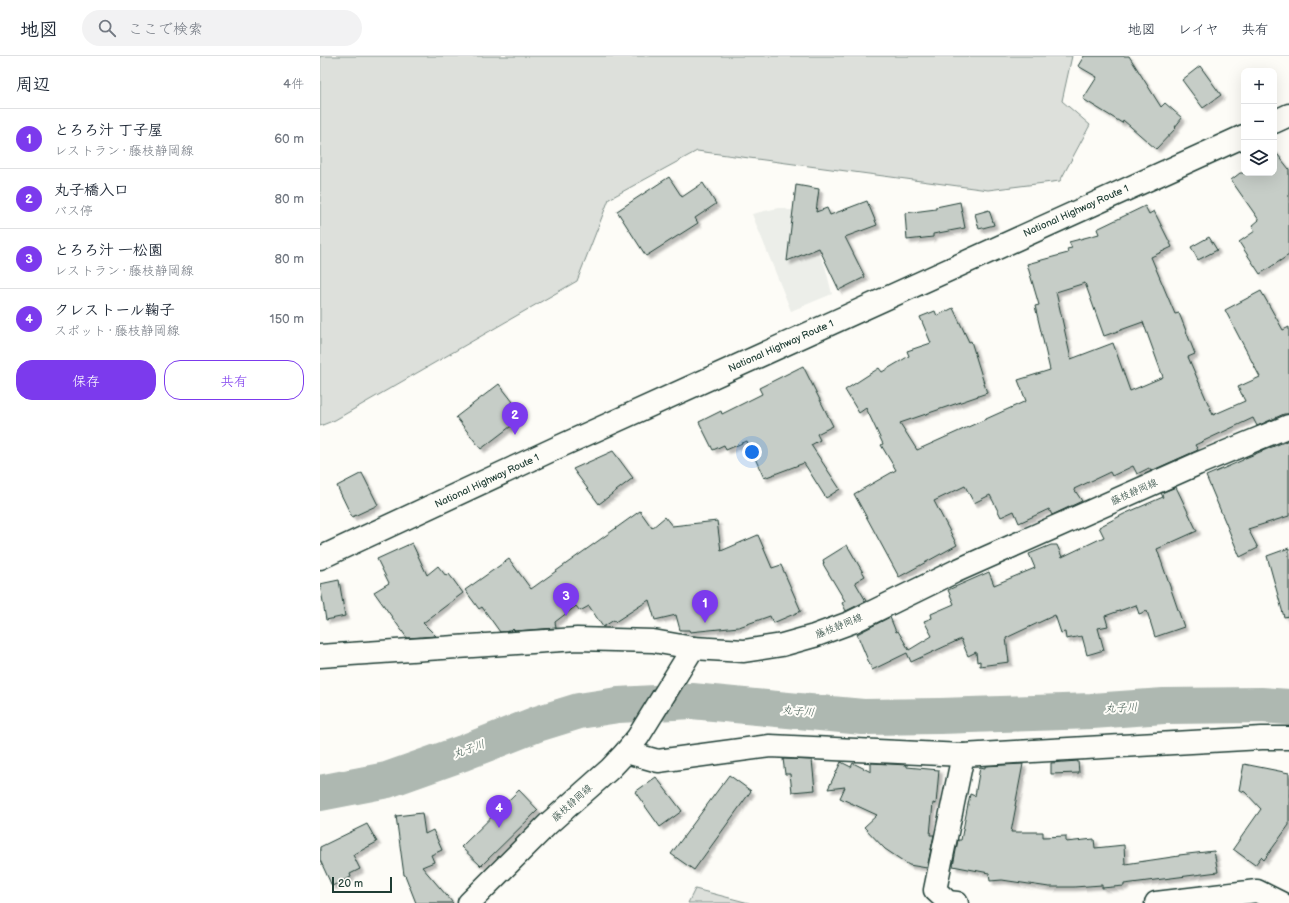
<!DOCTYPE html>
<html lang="ja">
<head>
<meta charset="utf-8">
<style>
	body { margin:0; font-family:"Balsamiq Sans","Klee One",sans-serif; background:#f2f2f3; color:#1f2937 }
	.controls { position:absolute; right:12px; top:12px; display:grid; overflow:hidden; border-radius:8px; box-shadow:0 4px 16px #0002 }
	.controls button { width:36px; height:36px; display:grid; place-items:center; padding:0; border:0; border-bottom:1px solid #e0e1e3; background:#fff; color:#1f2937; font:20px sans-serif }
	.scale { position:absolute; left:12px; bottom:10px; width:60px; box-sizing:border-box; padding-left:4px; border:2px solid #1f3d34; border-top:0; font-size:11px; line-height:14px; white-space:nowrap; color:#1f3d34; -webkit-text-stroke:3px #fdfcf7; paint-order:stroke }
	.you { position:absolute; left:432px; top:396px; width:14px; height:14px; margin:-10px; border:3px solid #fff; border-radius:50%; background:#1a73e8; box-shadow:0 0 0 6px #1a73e833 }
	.badge { display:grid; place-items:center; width:26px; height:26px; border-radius:50%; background:#7c3aed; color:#fff; font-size:13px; font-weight:700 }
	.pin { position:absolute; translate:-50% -33px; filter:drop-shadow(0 1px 2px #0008) }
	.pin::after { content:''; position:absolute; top:21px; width:14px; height:12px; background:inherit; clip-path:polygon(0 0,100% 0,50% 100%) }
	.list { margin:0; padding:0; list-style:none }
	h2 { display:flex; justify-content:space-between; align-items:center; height:52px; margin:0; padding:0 16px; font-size:17px }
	h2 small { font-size:13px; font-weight:400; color:#747a83 }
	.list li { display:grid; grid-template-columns:26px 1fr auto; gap:12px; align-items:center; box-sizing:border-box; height:60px; padding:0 16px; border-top:1px solid #e0e1e3 }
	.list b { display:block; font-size:15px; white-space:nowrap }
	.list p { margin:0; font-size:13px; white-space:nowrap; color:#747a83 }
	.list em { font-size:13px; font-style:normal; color:#747a83 }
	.actions { display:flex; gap:8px; padding:12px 16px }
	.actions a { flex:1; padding:9px 0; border:1px solid #7c3aed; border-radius:16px; text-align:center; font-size:14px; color:#7c3aed }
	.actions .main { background:#7c3aed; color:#fff }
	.icon { flex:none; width:22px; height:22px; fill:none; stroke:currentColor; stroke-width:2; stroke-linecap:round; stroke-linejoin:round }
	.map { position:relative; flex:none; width:969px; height:847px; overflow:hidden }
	header { display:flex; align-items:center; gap:24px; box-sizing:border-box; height:56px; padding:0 20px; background:#fff; border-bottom:1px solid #e0e1e3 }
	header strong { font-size:19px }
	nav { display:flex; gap:22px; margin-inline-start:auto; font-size:14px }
	.search { width:280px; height:36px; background:#f2f2f3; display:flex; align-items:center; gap:10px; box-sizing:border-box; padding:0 14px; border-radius:22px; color:#747a83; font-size:15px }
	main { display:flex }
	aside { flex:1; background:#fff }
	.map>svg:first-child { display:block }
</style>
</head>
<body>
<header>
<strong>地図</strong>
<div class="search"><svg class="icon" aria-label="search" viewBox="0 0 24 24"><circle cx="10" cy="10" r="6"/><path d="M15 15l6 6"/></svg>ここで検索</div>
<nav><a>地図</a><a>レイヤ</a><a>共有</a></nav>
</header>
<main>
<aside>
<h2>周辺<small>4件</small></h2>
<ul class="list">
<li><span class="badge">1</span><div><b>とろろ汁 丁子屋</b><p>レストラン · 藤枝静岡線</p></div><em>60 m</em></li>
<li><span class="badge">2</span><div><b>丸子橋入口</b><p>バス停</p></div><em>80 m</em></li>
<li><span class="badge">3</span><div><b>とろろ汁 一松園</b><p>レストラン · 藤枝静岡線</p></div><em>80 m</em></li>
<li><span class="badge">4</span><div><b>クレストール鞠子</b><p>スポット · 藤枝静岡線</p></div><em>150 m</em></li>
</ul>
<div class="actions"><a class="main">保存</a><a>共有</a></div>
</aside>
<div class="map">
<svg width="969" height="847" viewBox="0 0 969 847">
	<defs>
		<filter id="shadow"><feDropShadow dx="3.5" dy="3.5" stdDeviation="1" flood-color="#0004"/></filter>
	</defs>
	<rect width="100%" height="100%" fill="#fdfcf7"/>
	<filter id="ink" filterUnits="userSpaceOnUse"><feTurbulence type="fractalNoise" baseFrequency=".025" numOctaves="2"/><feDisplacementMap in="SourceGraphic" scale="8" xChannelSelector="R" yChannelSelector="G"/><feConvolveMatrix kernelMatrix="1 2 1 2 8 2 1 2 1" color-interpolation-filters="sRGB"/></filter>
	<g filter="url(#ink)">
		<path fill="#eceee9" d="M458,152H464L468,154H481L505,210L512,238L471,255L432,158Z"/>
		<g fill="#dde0db" stroke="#7e8e88">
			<path d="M0,0H752L742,45L770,69L740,125L668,134L377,95L289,143L257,225L15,364L0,370Z"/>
			<path d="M375,833L429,847H368Z"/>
		</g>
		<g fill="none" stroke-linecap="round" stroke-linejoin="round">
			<path stroke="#aeb8b1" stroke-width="36" d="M0,737L67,724L143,697L217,668L259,655L298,649L372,645L543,661L620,660L772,655L844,650L941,649L969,651"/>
		</g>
		<g fill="#c6cdc7" stroke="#1f3d34" fill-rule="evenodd" filter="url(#shadow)">
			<path d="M764,0H809L841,51L845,47L862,62L855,71L856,72L836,93L803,64L802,67L763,43L777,21L758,10Z"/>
			<path d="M880,10L901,39L883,52L862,24Z"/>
			<path d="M954,94L969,113V199L940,218L919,186L935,175L932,170L939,164L911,124L920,117H954Z"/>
			<path d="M349,121L362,141L383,127L396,148L375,162L378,167L326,200L297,155Z"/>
			<path d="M476,129L499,133L496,156L507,152L510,159L547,145L557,169L525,181L545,221L519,234L499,192L467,205Z"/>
			<path d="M640,146L645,172L613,178V181L587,184L585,157L616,153V151Z"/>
			<path d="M825,150L829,158L834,155L852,191L831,201L855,258L859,257L875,298L868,301L893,359L925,345L918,331L940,321L905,254L941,235L963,274L969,271V358H964L937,370L933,362L875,389L878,394L831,415L829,412L817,418L813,410L792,420L790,416L754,433L762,445L732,459L729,453L699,467L694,455L681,461L670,439L654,447L645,430L614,445L637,489L579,521L534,438L576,414L561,389L563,388L546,352L539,357L525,334L559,312L562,316L589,300L587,295L611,287L600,261L615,255L617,260L633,252L649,286L651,285L667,337L580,367L597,394L706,345L698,324L730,314L715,250L719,249L707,208L748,197L747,193L752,192L749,186L779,178L777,173ZM765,227L784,280L823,266L843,321L810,335L793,287L751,303L736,236Z"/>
			<path d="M669,154L674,169L659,173L655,158Z"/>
			<path d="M889,181L897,194L878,204L871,191Z"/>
			<path d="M483,310L513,370L497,378L500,384L491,389L520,433L506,442L484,407L444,422L427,385L406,394L404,389L393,394L379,366L401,355L402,358L442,338L439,332Z"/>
			<path d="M179,328L193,346L187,350L199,364L161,393L136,361Z"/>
			<path d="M969,384V460L928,473L938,492L920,501L886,420L923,404V403Z"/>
			<path d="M293,395L313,422L279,448L253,413Z"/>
			<path d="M42,417L58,449L32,461L17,430Z"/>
			<path d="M856,431L877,475L837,493L864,571L835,581L827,555L819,558L816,549L785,560L788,570L778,572L784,594L767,599L762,580L746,583L745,576L741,577L735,559L686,582L689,606L660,610V605L657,606L656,596L648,600L641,583L591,606L587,597L552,614L537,578L570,561L576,576L578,575L589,594L612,580L604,565L612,562L611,558L634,548L628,534L669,516L674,529L715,512L709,498L731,489H737L742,501L784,481L779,471L804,458L843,441L841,437Z"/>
			<path d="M320,455L332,472L345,461L352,470L397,465L401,495L438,479L452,512L461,509L481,555L453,567L450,560L419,571L370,576L369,574H360L356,559L335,564L329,544L295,566L294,564L283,571L269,550L260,555L256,550L235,566L236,572L195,575L193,573L191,575L180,576L162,551L159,553L145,534L189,503L211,533Z"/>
			<path d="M92,487L107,519L118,510L126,520L129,518L143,537L103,567L116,580L87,582L54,536L69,527L57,503Z"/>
			<path d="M527,489L545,520L535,526L546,545L526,555L522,547L525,545L503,508L504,507L503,504Z"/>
			<path d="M969,492V560L964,561L947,500Z"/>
			<path d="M19,524L25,560L6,564L0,528Z"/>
			<path d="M463,703L492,704L495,734L472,736L470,718H465Z"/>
			<path d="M758,705L759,717L731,718V707Z"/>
			<path d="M521,706L531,711L533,707L551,716V707L587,709V711L619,714L616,748L613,747L610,779H614L607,812L589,809L565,793L544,771L557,759L520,742L525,731L508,733Z"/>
			<path d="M703,708L695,750H696L691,776H723V781L746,780V786L774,783L775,792L804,789L805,808L859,800V799L894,795L898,816L804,828V830L782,832V829L754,831H729L682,824L670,825L669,817L633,810L638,784H641L650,738L655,740L660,711L665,712V710Z"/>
			<path d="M924,708L969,717V769L944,804L941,801L935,809L913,793L941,753L925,736L919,734Z"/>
			<path d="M409,719L431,735L374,814L351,798Z"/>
			<path d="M336,721L362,755L340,771L315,736Z"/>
			<path d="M199,734L218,754L161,810L141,791Z"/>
			<path d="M102,757L105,778L113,774L122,794L111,799L114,806L102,811L133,847H96L85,819H84L76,760Z"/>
			<path d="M47,768L57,786L33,799L40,813L30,818L31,821L12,830L0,804V791Z"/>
		</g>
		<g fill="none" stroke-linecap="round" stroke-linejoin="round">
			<defs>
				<g id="minor">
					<path d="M0,600L257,583L333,585L373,592"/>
					<path d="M306,696L338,705L450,690L643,699L942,682H969"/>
					<path d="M637,847L628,846L615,834L643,699"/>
					<path d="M836,847L937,835L961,847"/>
				</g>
				<path id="major" d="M149,847L228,768L290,713L306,696L318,681L373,592L424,595L462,589L494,580L532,566L636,515L877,408L969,370"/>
				<g id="highway">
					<path d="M954,66L969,59"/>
					<path d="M0,502L234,393L924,80"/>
				</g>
			</defs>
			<use href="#minor" stroke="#1f3d34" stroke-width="25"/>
			<use href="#major" stroke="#1f3d34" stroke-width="25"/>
			<use href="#highway" stroke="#1f3d34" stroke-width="25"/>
			<use href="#minor" stroke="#fdfcf7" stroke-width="22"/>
			<use href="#major" stroke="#fdfcf7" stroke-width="22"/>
			<use href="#highway" stroke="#fdfcf7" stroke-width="22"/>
		</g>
	</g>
	<g text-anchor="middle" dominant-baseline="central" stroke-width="4" stroke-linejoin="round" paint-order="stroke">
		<g font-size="10" fill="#1f3d34" stroke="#fdfcf7">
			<text transform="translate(756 155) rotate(-24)">National Highway Route 1</text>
			<text transform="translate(461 290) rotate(-24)">National Highway Route 1</text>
			<text transform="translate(167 425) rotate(-25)">National Highway Route 1</text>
			<text transform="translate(814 436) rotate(-24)">藤枝静岡線</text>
			<text transform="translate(519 570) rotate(-22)">藤枝静岡線</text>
			<text transform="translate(252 747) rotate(-42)">藤枝静岡線</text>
		</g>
		<g font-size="11" font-style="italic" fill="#435c53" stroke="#fdfcf7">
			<text transform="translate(801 652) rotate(-3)">丸子川</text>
			<text transform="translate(478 655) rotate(5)">丸子川</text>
			<text transform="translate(149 693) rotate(-20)">丸子川</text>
		</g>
	</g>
</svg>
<div class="controls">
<button>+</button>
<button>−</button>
<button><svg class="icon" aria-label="layers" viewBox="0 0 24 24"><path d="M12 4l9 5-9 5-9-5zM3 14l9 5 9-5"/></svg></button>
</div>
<div class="scale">20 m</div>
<div class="you"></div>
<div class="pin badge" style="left:385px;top:567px">1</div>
<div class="pin badge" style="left:195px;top:379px">2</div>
<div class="pin badge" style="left:246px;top:560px">3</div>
<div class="pin badge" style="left:179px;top:772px">4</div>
</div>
</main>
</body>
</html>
